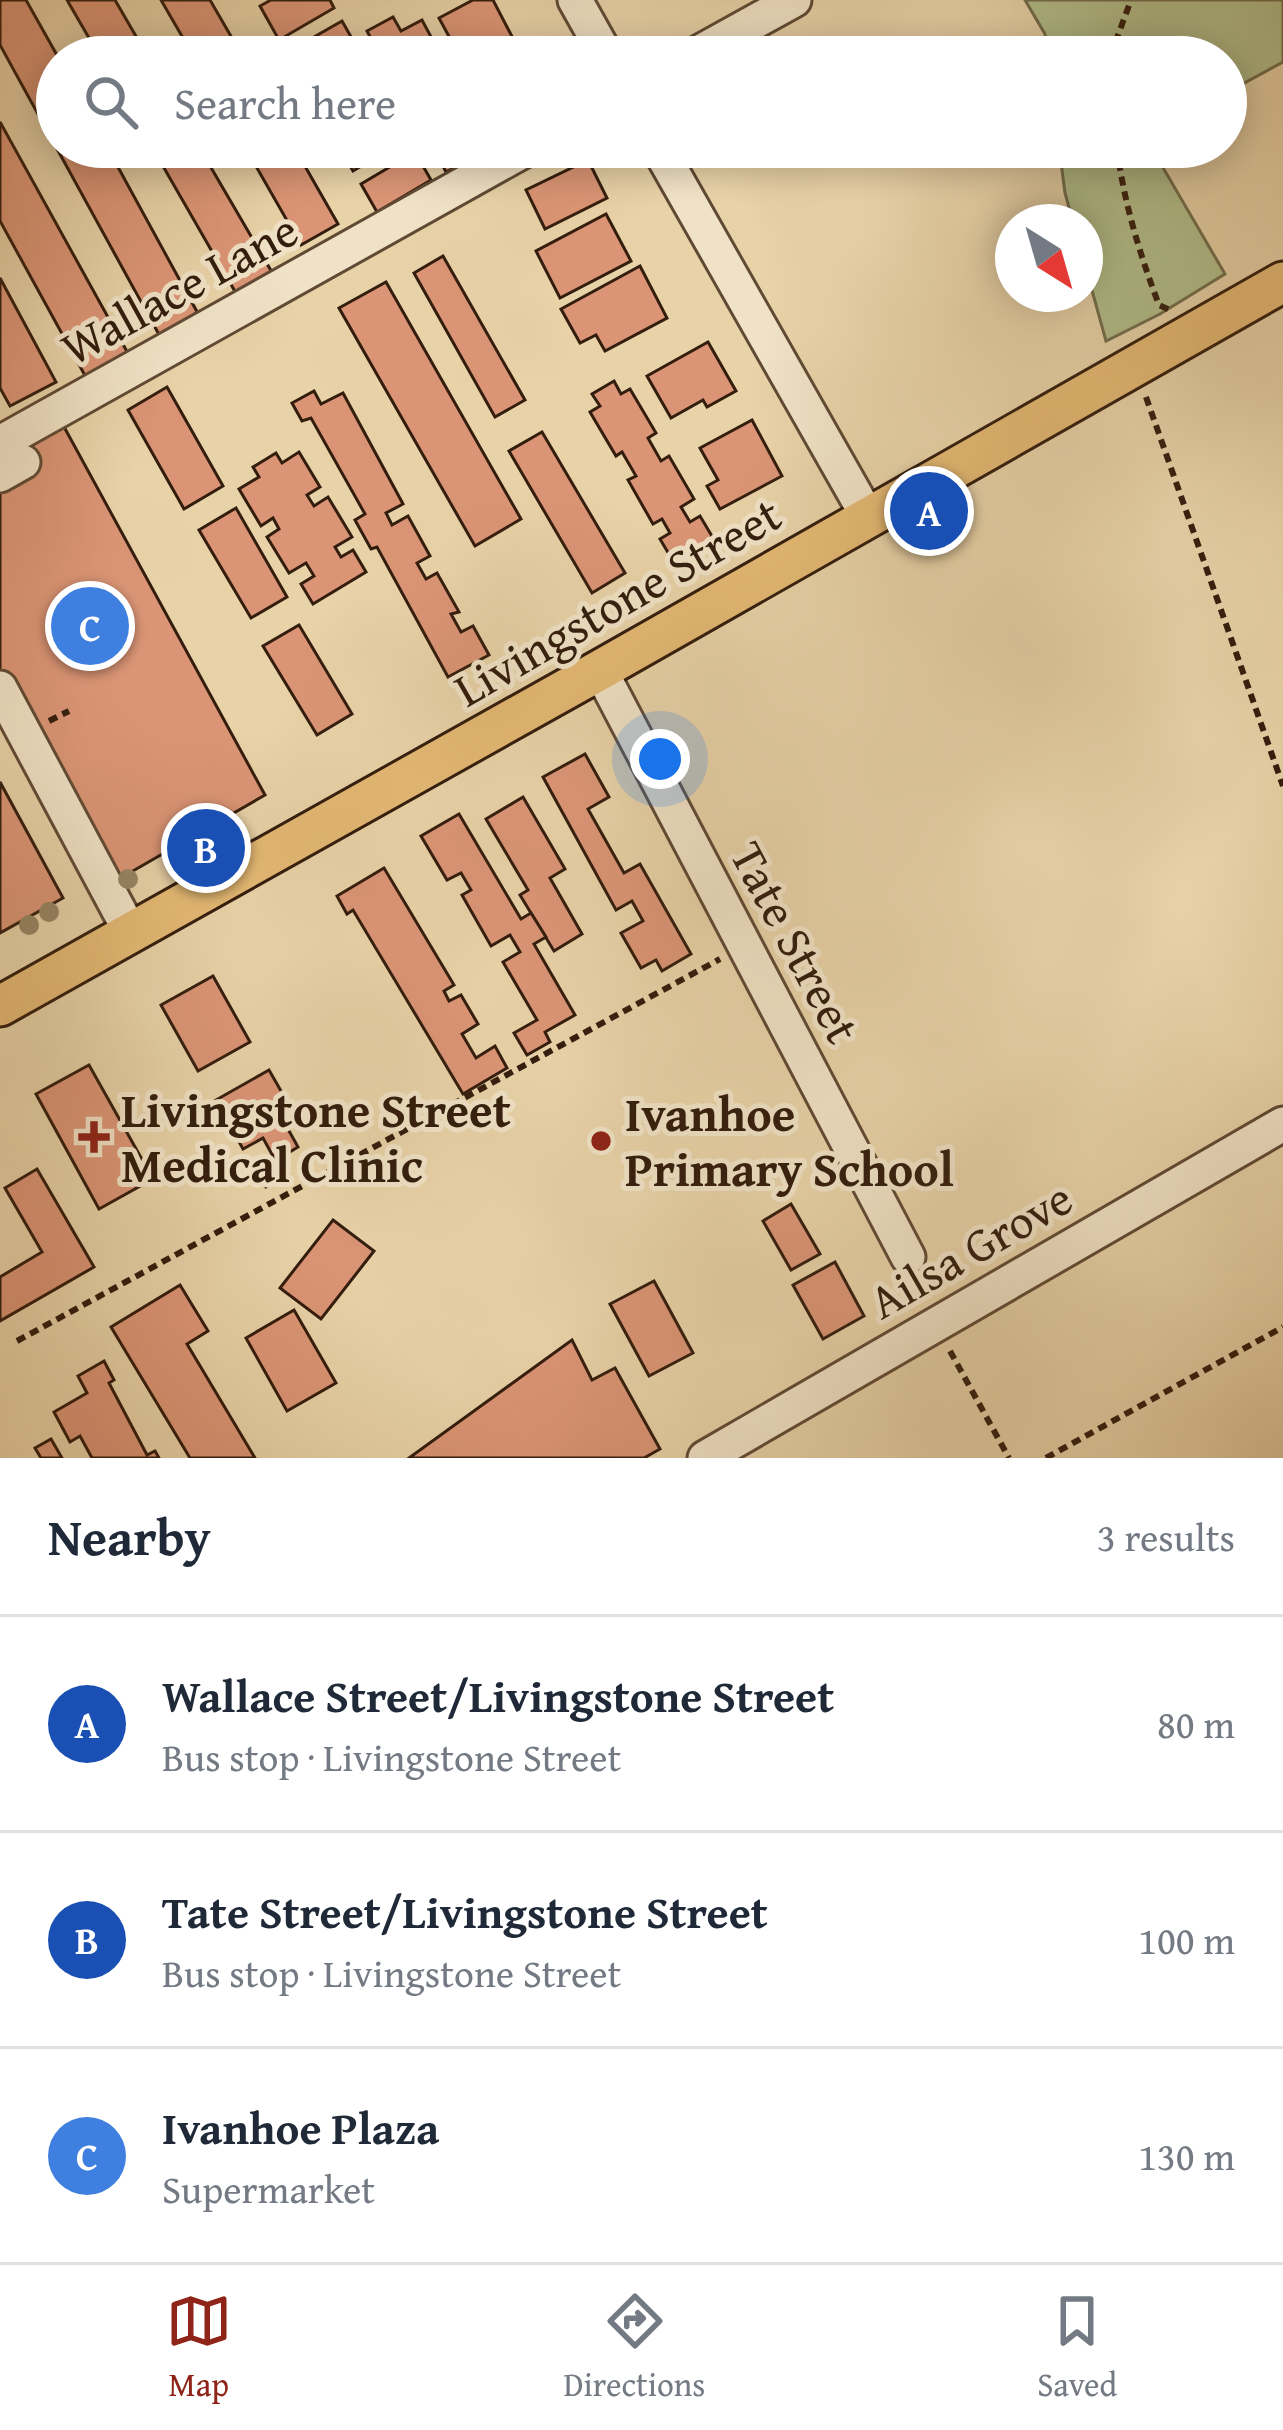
<!DOCTYPE html>
<html lang="en">
<head>
<meta charset="utf-8">
<style>
	body { margin:0; font-family:"Gentium Book Plus",serif; background:#f2f2f3; color:#1f2937 }
	.compass { position:absolute; left:995px; top:204px; width:108px; height:108px; border-radius:50%; background:#fff; box-shadow:0 6px 30px #0003; rotate:143deg }
	.you { position:absolute; left:660px; top:759px; width:42px; height:42px; margin:-30px; border:9px solid #fff; border-radius:50%; background:#1a73e8; box-shadow:0 0 0 18px #1a73e833 }
	.badge { display:grid; place-items:center; width:78px; height:78px; border-radius:50%; background:#8f2418; color:#fff; font-size:39px; font-weight:700 }
	.pin { position:absolute; translate:-50% -50%; border:6px solid #fff; box-shadow:0 3px 12px #0006 }
	.list { margin:0; padding:0; list-style:none }
	h2 { display:flex; justify-content:space-between; align-items:center; height:156px; margin:0; padding:0 48px; font-size:51px }
	h2 small { font-size:39px; font-weight:400; color:#747a83 }
	.list li { display:grid; grid-template-columns:78px 1fr auto; gap:36px; align-items:center; box-sizing:border-box; height:216px; padding:0 48px; border-top:3px solid #e0e1e3 }
	.list b { display:block; font-size:45px; white-space:nowrap }
	.list p { margin:0; font-size:39px; white-space:nowrap; color:#747a83 }
	.list em { font-size:39px; font-style:normal; color:#747a83 }
	.icon { flex:none; width:66px; height:66px; fill:none; stroke:currentColor; stroke-width:2; stroke-linecap:round; stroke-linejoin:round }
	.map { position:relative; flex:none; width:1283px; height:1458px; overflow:hidden }
	.search { position:absolute; background:#fff; box-shadow:0 6px 30px #0003; left:36px; right:36px; top:36px; height:132px; display:flex; align-items:center; gap:30px; box-sizing:border-box; padding:0 42px; border-radius:66px; color:#747a83; font-size:45px }
	.sheet { height:804px; background:#fff }
	nav { display:flex; justify-content:space-around; align-items:center; box-sizing:border-box; height:168px; border-top:3px solid #e0e1e3; background:#fff; font-size:33px; color:#747a83 }
	nav a { display:grid; justify-items:center; gap:6px }
	nav .on { color:#8f2418 }
	.map>svg:first-child { display:block }
</style>
</head>
<body>
<div class="map">
<svg width="1283" height="1458" viewBox="0 0 1283 1458">
	<rect width="100%" height="100%" fill="#e8d2a8"/>
	<filter id="stains"><feTurbulence type="fractalNoise" baseFrequency=".00167" numOctaves="4"/><feColorMatrix values="0 0 0 0 .2 0 0 0 0 .09 0 0 0 0 .02 0 0 0 .5 -.17"/></filter>
	<radialGradient id="worn" r=".72"><stop offset=".6" stop-color="#630" stop-opacity="0"/><stop offset="1" stop-color="#630" stop-opacity=".3"/></radialGradient>
	<g fill="#b1bd8b" stroke="#726d4c" stroke-width="3">
		<path d="M1025,0H1283V62L1226,93V57H1048L1045,34Z"/>
		<path d="M1059,147H1151L1225,274L1160,314L1106,341L1085,265V222H1073L1065,193Z"/>
	</g>
	<g fill="#db9576" stroke="#331d0d" stroke-width="3">
		<path d="M0,0H26L58,57L57,147H107L201,319L162,340L0,45Z"/>
		<path d="M67,0H115L148,57H100Z"/>
		<path d="M161,0H210L243,57H194Z"/>
		<path d="M271,0H330L334,8L279,40L260,6Z"/>
		<path d="M473,0H493L518,48L501,57H381L367,31L393,17L401,31L422,20L438,50L452,42L439,18Z"/>
		<path d="M342,21L359,51L348,57H289L286,53Z"/>
		<path d="M0,122L130,357L88,381L0,221Z"/>
		<path d="M152,147H199L273,274L237,295Z"/>
		<path d="M245,147H294L338,224L301,245Z"/>
		<path d="M339,147H393L353,171Z"/>
		<path d="M433,147H486L488,150L446,172Z"/>
		<path d="M415,152L431,180L377,212L361,184Z"/>
		<path d="M588,160L607,198L545,229L526,190Z"/>
		<path d="M606,214L631,261L560,298L536,251Z"/>
		<path d="M443,256L525,400L495,417L414,273Z"/>
		<path d="M640,266L667,318L605,351L596,335L580,343L561,309Z"/>
		<path d="M0,278L56,382L10,406L0,388Z"/>
		<path d="M386,282L521,519L475,546L339,308Z"/>
		<path d="M708,342L736,391L707,407L703,400L671,418L647,376Z"/>
		<path d="M614,381L621,394L630,389L656,433L648,438L661,461L669,456L694,499L681,507L690,522L700,516L716,543L676,566L660,539L670,533L662,519L653,524L628,480L636,476L622,452L616,456L590,412L600,406L592,394Z"/>
		<path d="M167,387L223,486L184,509L128,410Z"/>
		<path d="M314,391L321,404L343,393L403,504L386,513L392,525L408,516L430,556L417,563L426,579L437,573L459,612L451,614L461,632L473,626L489,655L448,677L377,547L371,549L355,520L365,514L311,418L302,421L292,403Z"/>
		<path d="M752,420L782,476L720,509L707,486L718,480L700,448Z"/>
		<path d="M63,425L265,795L112,883L0,677V490L19,451Z"/>
		<path d="M542,432L625,573L592,593L509,451Z"/>
		<path d="M299,452L320,487L307,495L314,506L328,497L352,537L335,547L341,557L353,550L366,572L313,604L301,584L314,576L306,563L289,573L267,537L279,529L273,518L261,526L239,489L259,477L253,467L276,453L282,463Z"/>
		<path d="M236,508L287,597L251,618L199,530Z"/>
		<path d="M299,625L352,714L317,735L263,646Z"/>
		<path d="M585,754L609,797L588,809L624,873L640,864L691,954L662,971L656,960L641,968L621,933L643,921L632,901L616,910L543,777Z"/>
		<path d="M0,782L63,898L0,933Z"/>
		<path d="M523,797L565,869L550,878L582,934L554,951L520,895L528,890L486,819Z"/>
		<path d="M459,814L521,919L531,913L546,937L534,944L575,1015L545,1032L550,1042L527,1055L514,1033L537,1020L503,962L520,952L510,935L491,946L462,895L471,890L461,873L447,880L421,836Z"/>
		<path d="M384,868L454,985L444,991L449,1001L461,995L478,1024L462,1034L476,1058L495,1046L507,1068L463,1094L353,910L347,914L337,896Z"/>
		<path d="M213,976L250,1042L198,1071L161,1005Z"/>
		<path d="M89,1065L153,1179L99,1209L36,1094Z"/>
		<path d="M269,1070L285,1098L274,1104L298,1147L280,1158L289,1174L266,1187L256,1168L274,1158L263,1138L243,1149L216,1100Z"/>
		<path d="M37,1169L94,1267L0,1321V1277L42,1252L5,1188Z"/>
		<path d="M791,1204L820,1254L791,1270L763,1221Z"/>
		<path d="M333,1220L374,1251L321,1319L280,1288Z"/>
		<path d="M835,1262L864,1316L823,1339L793,1285Z"/>
		<path d="M654,1281L693,1353L649,1376L610,1304Z"/>
		<path d="M180,1285L208,1331L187,1344L255,1458H190L111,1327Z"/>
		<path d="M294,1310L336,1383L287,1411L246,1338Z"/>
		<path d="M572,1340L592,1380L615,1368L660,1449L644,1458H409Z"/>
		<path d="M104,1361L114,1380L109,1383L147,1455L155,1451L159,1458H92L80,1436L70,1442L54,1412L87,1393L78,1376Z"/>
		<path d="M51,1439L62,1458H41L35,1448Z"/>
	</g>
	<g fill="none" stroke-linecap="round" stroke-linejoin="round">
		<defs>
			<g id="minor">
				<path d="M575,0L607,57"/>
				<path d="M691,57L794,0"/>
				<path d="M658,147L868,517"/>
				<path d="M0,443L530,147"/>
				<path d="M0,475L23,462"/>
				<path d="M600,670L908,1257"/>
				<path d="M0,688L131,933"/>
				<path d="M705,1458L1283,1124"/>
			</g>
			<path id="major" d="M0,1006L600,670L1283,282"/>
		</defs>
		<use href="#minor" stroke="#604a34" stroke-width="39"/>
		<use href="#major" stroke="#331d0d" stroke-width="45"/>
		<g stroke="#331d0d" stroke-width="6" stroke-dasharray="9 6" stroke-linecap="butt">
			<path d="M1113,57L1114,46L1131,0"/>
			<path d="M1117,147C1123,200 1140,255 1159,305L1170,310"/>
			<path d="M1146,397L1283,786"/>
			<path d="M49,721L69,711"/>
			<path d="M17,1341L720,959"/>
			<path d="M950,1351L1009,1458"/>
			<path d="M1046,1458L1283,1327"/>
		</g>
		<use href="#minor" stroke="#f0e2c6" stroke-width="33"/>
		<use href="#major" stroke="#e4b974" stroke-width="39"/>
	</g>
	<g fill="#968464">
		<circle cx="923" cy="515" r="10"/>
		<circle cx="128" cy="879" r="10"/>
		<circle cx="49" cy="912" r="10"/>
		<circle cx="29" cy="925" r="10"/>
	</g>
	<g fill="#8f2418" stroke="#f0e2c6" stroke-width="4.5">
		<path d="M88 1119h12v12h12v12h-12v12h-12v-12h-12v-12h12z"/>
		<circle cx="601" cy="1141" r="12"/>
	</g>
	<g text-anchor="middle" dominant-baseline="central" stroke-width="10" stroke-linejoin="round" paint-order="stroke">
		<g font-size="48" fill="#331d0d" stroke="#f0e2c6">
			<text transform="translate(179 288) rotate(-29)">Wallace Lane</text>
			<text transform="translate(617 601) rotate(-30)">Livingstone Street</text>
			<text transform="translate(796 942) rotate(62)">Tate Street</text>
			<text transform="translate(970 1249) rotate(-30)">Ailsa Grove</text>
		</g>
		<g font-size="48" font-weight="bold" fill="#331d0d" stroke="#f0e2c6" text-anchor="start">
			<text x="121" y="1109">Livingstone Street<tspan x="121" dy="55">Medical Clinic</tspan></text>
			<text x="625" y="1113">Ivanhoe<tspan x="625" dy="55">Primary School</tspan></text>
		</g>
	</g>
	<rect width="100%" height="100%" filter="url(#stains)"/>
	<rect width="100%" height="100%" fill="url(#worn)"/>
</svg>
<svg class="compass" viewBox="-18 -18 36 36"><path d="M0-13l5 13h-10z" fill="#e53935"/><path d="M0 13l5-13h-10z" fill="#747a83"/></svg>
<div class="you"></div>
<div class="pin badge" style="left:929px;top:511px;background:#1a4fb4">A</div>
<div class="pin badge" style="left:206px;top:848px;background:#1a4fb4">B</div>
<div class="pin badge" style="left:90px;top:626px;background:#3f7fe0">C</div>
<div class="search"><svg class="icon" aria-label="search" viewBox="0 0 24 24"><circle cx="10" cy="10" r="6"/><path d="M15 15l6 6"/></svg>Search here</div>
</div>
<section class="sheet">
<h2>Nearby<small>3 results</small></h2>
<ul class="list">
<li><span class="badge" style="background:#1a4fb4">A</span><div><b>Wallace Street/Livingstone Street</b><p>Bus stop · Livingstone Street</p></div><em>80 m</em></li>
<li><span class="badge" style="background:#1a4fb4">B</span><div><b>Tate Street/Livingstone Street</b><p>Bus stop · Livingstone Street</p></div><em>100 m</em></li>
<li><span class="badge" style="background:#3f7fe0">C</span><div><b>Ivanhoe Plaza</b><p>Supermarket</p></div><em>130 m</em></li>
</ul>
</section>
<nav>
<a class="on"><svg class="icon" aria-label="map" viewBox="0 0 24 24"><path d="M3 6l6-2 6 2 6-2v14l-6 2-6-2-6 2zM9 4v14M15 6v14"/></svg>Map</a>
<a><svg class="icon" aria-label="directions" viewBox="0 0 24 24"><path d="M12 3l9 9-9 9-9-9zM9 14v-3h6M13 9l2 2-2 2"/></svg>Directions</a>
<a><svg class="icon" aria-label="saved" viewBox="0 0 24 24"><path d="M7 4h10v16l-5-4-5 4z"/></svg>Saved</a>
</nav>
</body>
</html>
